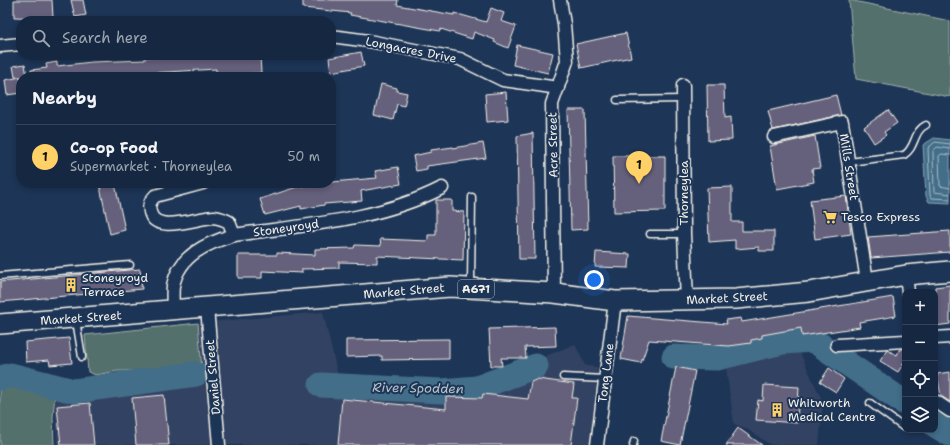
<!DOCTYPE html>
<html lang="en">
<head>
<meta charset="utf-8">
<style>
	body { margin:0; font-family:"Shantell Sans",sans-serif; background:#1f3048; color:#f1f3f6 }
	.controls { position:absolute; right:12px; bottom:12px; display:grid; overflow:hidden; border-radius:8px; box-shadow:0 2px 6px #0003 }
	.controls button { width:36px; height:36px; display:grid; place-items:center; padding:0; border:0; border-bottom:1px solid #35445a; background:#162841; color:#f1f3f6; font:20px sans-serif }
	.you { position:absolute; left:594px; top:280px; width:14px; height:14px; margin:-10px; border:3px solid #fff; border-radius:50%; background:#1a73e8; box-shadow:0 0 0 6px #1a73e833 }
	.badge { display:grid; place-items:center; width:26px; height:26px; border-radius:50%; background:#ffd166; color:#111; font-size:13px; font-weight:700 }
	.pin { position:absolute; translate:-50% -33px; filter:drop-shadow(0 1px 2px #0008) }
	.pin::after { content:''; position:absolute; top:21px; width:14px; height:12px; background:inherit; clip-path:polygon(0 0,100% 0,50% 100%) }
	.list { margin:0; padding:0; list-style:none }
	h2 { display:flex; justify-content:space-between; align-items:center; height:52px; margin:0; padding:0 16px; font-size:17px }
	h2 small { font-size:13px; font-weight:400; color:#9ea6b1 }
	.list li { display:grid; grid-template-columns:26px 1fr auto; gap:12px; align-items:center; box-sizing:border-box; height:64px; padding:0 16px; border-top:1px solid #35445a }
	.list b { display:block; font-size:15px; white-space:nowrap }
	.list p { margin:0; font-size:13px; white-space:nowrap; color:#9ea6b1 }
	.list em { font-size:13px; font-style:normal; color:#9ea6b1 }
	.icon { flex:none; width:22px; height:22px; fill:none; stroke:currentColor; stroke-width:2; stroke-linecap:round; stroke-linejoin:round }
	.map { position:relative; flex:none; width:950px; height:445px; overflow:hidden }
	.search { position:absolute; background:#162841; box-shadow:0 2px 6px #0003; left:16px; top:16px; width:320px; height:44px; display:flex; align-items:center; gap:10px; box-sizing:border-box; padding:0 14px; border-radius:16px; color:#9ea6b1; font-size:15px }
	.panel { position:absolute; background:#162841; box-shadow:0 2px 6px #0003; left:16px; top:72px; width:320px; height:116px; border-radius:16px }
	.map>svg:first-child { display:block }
</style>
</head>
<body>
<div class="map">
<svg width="950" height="445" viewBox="0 0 950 445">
	<rect width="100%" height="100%" fill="#1d3557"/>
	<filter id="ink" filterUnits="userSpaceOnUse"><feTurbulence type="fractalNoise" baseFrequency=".025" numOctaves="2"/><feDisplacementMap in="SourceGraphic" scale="8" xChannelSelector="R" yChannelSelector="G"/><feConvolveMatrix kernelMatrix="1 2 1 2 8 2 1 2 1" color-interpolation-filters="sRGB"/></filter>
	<g filter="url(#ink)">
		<g fill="#334262">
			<path d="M323,312L341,389L444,395L479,392L496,387L538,369L536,360L575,344L585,365L598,368L590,445H57L55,394L67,396L203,382L198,323Z"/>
			<path d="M796,344L823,402L819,445H771L745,428L734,424L725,361Z"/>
		</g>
		<g fill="#536f6c" stroke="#a4b0aa">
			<path d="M849,0L950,21V97L856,79Z"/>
			<path d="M198,323L202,370L117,371L96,375L88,372L85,335Z"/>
			<path d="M17,383L55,394L53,417L54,445H0V387Z"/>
		</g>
		<path fill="#436e8a" stroke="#8aa2b0" d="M934,138L950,140V203L929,202L926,196L923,145Z"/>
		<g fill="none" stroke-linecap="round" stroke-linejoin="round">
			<g stroke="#adbdc2" stroke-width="1">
				<path d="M950,144L935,142L928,148L930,195L932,198L950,199"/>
				<path d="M950,149L937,147L933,151L934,192L950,194"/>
				<path d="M950,155L941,154L939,156L940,186L950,188"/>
			</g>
			<g stroke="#436e8a" stroke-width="25">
				<path d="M674,357L717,358L782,342L813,340L905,403"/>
				<path d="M0,378L11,375L74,391L196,374"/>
				<path d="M321,385L442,391L477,388L536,366"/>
				<path d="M935,425L950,434"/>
			</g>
		</g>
		<g fill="#65607c" stroke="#f4f1e8">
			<path d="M14,0H52L53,18L14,17Z"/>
			<path d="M71,0H83L86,15L75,17Z"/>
			<path d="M303,0H398L397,5L454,15V13L486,22L491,8L504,13L501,21L516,26L508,48L494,42L495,40L474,32L472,39L441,29L440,31L350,15L351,13L303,8Z"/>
			<path d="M626,33L631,57L581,68L576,44Z"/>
			<path d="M517,45L553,53L548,73L513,65Z"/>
			<path d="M361,52L364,66L331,72L329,58Z"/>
			<path d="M176,55H260L261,73L216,75V69L84,77H31V70L47,68L46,64L57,62V66L92,62L145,60V57Z"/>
			<path d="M25,64L27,77H15L13,66Z"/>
			<path d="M21,77V93L7,95L5,80Z"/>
			<path d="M381,84L397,88V91L407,93L404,106L397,104L393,120L374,115Z"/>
			<path d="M707,85H724L725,118L731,117L732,140L708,141Z"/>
			<path d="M506,92L508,120L487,122L485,94Z"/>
			<path d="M836,95L841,115L773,130L768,111Z"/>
			<path d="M568,110H585L588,229L571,230Z"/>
			<path d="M888,110L897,123L884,132L886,135L874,143L864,127Z"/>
			<path d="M533,133L535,259H519L517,136Z"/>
			<path d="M815,136L820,168L812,169L814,182L777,189L770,146Z"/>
			<path d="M483,143L486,158L427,166V169L416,171L413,156L431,152V150L453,147V148Z"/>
			<path d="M613,156H665V211L614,212Z"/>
			<path d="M398,167L401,184L361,191L362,201L324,204V205L301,209V206L265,215L260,199L297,187L321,183L377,178L375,171Z"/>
			<path d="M115,184L125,230L110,234L100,187Z"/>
			<path d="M732,187V222H742V231H774V251H759V247L735,249V240L709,242L707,188Z"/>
			<path d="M846,196L851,234L815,239L810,200Z"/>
			<path d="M436,200H452V211L464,212L463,260L377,256V263L339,262V268L302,269V273L262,271V278H238V255H277V253L315,255V249L354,248L355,245L381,246L380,239L428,241V235H436Z"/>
			<path d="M950,231V252L871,258L868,237Z"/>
			<path d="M596,252L630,254L629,268L595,267Z"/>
			<path d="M140,269L142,289L0,302V282Z"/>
			<path d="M950,285V324L935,326V287Z"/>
			<path d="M893,297L896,316L859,322L860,327L802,336L801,328L762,335V338L751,340V343L729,346L649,340L641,363L621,359L628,316L727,324L726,320L741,318L742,322Z"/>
			<path d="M555,327L556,346L525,347L526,358H501L502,366H491L489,329Z"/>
			<path d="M69,338L72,363L50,365L49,360L26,362L25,342Z"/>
			<path d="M449,339V359L382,360V356L346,357V340Z"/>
			<path d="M900,349H905V361L898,372L880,361L887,350L897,355Z"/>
			<path d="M676,367L695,371L680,445L661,441Z"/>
			<path d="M829,368L844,379L836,392L820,382Z"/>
			<path d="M950,372V402L941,396L937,374Z"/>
			<path d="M538,379L574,384L572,398H577L571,445H338L342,399L446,409V397L482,398L483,394L528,399L531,382Z"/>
			<path d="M764,385L799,387L797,423L756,420L758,400L763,401Z"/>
			<path d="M164,395L169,445H136L132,398Z"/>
			<path d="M90,403L94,445H61L57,406Z"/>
			<path d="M738,428L762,445H726Z"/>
		</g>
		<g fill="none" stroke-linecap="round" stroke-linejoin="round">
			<defs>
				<g id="lane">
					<path d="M617,100L683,99"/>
					<path d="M849,162L904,155C916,148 913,131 926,125"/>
					<path d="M650,234H684"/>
					<path d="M0,276L130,265"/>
					<path d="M471,285L472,197"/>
					<path d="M76,320L82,357"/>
					<path d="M563,377L605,379"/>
					<path d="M870,403L903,427L905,423"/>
					<path d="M633,445L634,441"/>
				</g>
				<g id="street">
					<path d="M331,36L369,41L460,59L503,80L558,88"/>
					<path d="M0,46L21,44"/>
					<path d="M683,85L684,234L687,300"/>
					<path d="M774,137L842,122L867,281"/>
					<path d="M203,183L155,196C150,201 148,205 150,212C155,235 198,217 214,217C220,218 224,219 229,222L234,235"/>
					<path d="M906,275L908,292"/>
					<path d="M554,293L552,104L567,61L564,24L560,0"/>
					<path d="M207,308L219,445"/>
					<path d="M173,311C173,303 172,294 173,286C179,255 207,243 234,235C304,225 377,221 442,188"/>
					<path d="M935,338L950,337"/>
					<path d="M837,345L905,341"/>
					<path d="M935,401L950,411"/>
					<path d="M597,445L615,301"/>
				</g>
				<path id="primary" d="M0,324L450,287L554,293L615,301L736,299L809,292L906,275L950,271"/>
			</defs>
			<use href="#lane" stroke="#f4f1e8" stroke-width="9"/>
			<use href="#street" stroke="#f4f1e8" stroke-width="15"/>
			<use href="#primary" stroke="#f4f1e8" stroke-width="22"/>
			<use href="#lane" stroke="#1d3557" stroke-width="6"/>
			<use href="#street" stroke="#1d3557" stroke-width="12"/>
			<use href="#primary" stroke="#1d3557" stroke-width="19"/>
		</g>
	</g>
	<defs>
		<symbol id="supermarket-bare" viewBox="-9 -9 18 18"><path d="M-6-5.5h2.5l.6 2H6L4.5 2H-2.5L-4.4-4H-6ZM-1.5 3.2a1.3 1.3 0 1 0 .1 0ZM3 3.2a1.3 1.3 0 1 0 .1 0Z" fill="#ffd166" stroke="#1d3557" stroke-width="2.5" paint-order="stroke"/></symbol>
		<symbol id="building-bare" viewBox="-9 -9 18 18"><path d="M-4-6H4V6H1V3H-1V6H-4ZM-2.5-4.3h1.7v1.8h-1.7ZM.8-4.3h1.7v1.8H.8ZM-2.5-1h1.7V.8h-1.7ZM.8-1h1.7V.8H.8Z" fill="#ffd166" stroke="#1d3557" stroke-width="2.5" paint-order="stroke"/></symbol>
	</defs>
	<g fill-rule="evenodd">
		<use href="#supermarket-bare" x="820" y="207" width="20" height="20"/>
		<use href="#building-bare" x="61" y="275" width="20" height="20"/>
		<use href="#building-bare" x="767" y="400" width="20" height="20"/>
	</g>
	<g text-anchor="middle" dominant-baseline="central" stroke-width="4" stroke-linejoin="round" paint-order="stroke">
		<rect fill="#1d3557" stroke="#b4b9bc" stroke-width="1" x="458" y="280" width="36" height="18" rx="3"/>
		<g font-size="11" font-weight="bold" fill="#f4f1e8">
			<text x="476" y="289">A671</text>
		</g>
		<g font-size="12" fill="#f4f1e8" stroke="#1d3557">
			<text transform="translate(411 50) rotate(11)">Longacres Drive</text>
			<text transform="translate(553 145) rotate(-91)">Acre Street</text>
			<text transform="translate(849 167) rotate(81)">Mills Street</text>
			<text transform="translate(684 193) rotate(-90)">Thorneylea</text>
			<text transform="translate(286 228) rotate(-8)">Stoneyroyd</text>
			<text transform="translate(404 291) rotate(-5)">Market Street</text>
			<text transform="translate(727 298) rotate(-3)">Market Street</text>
			<text transform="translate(81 318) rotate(-4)">Market Street</text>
			<text transform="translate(606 373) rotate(-83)">Tong Lane</text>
			<text transform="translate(213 377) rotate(-95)">Daniel Street</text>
		</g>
		<g font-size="12" fill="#f4f1e8" stroke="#1d3557" text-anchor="start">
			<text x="841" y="217">Tesco Express</text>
			<text x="82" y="278">Stoneyroyd<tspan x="82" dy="14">Terrace</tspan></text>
			<text x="788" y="403">Whitworth<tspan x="788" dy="14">Medical Centre</tspan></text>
		</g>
		<g font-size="13" font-style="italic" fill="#b6c3c7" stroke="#1d3557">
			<text transform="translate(418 388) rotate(1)">River Spodden</text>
		</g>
	</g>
</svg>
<div class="controls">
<button>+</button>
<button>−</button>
<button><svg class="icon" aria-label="locate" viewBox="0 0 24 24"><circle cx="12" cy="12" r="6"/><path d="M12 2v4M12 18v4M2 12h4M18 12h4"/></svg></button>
<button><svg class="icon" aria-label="layers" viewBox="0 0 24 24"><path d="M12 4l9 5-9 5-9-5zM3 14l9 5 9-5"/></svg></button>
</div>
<div class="you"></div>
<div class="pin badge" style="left:639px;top:184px">1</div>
<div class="search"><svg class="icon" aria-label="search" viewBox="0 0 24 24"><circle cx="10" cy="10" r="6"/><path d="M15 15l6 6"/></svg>Search here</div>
<section class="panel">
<h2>Nearby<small></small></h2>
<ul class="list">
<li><span class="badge">1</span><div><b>Co-op Food</b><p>Supermarket · Thorneylea</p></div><em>50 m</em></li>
</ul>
</section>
</div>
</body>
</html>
